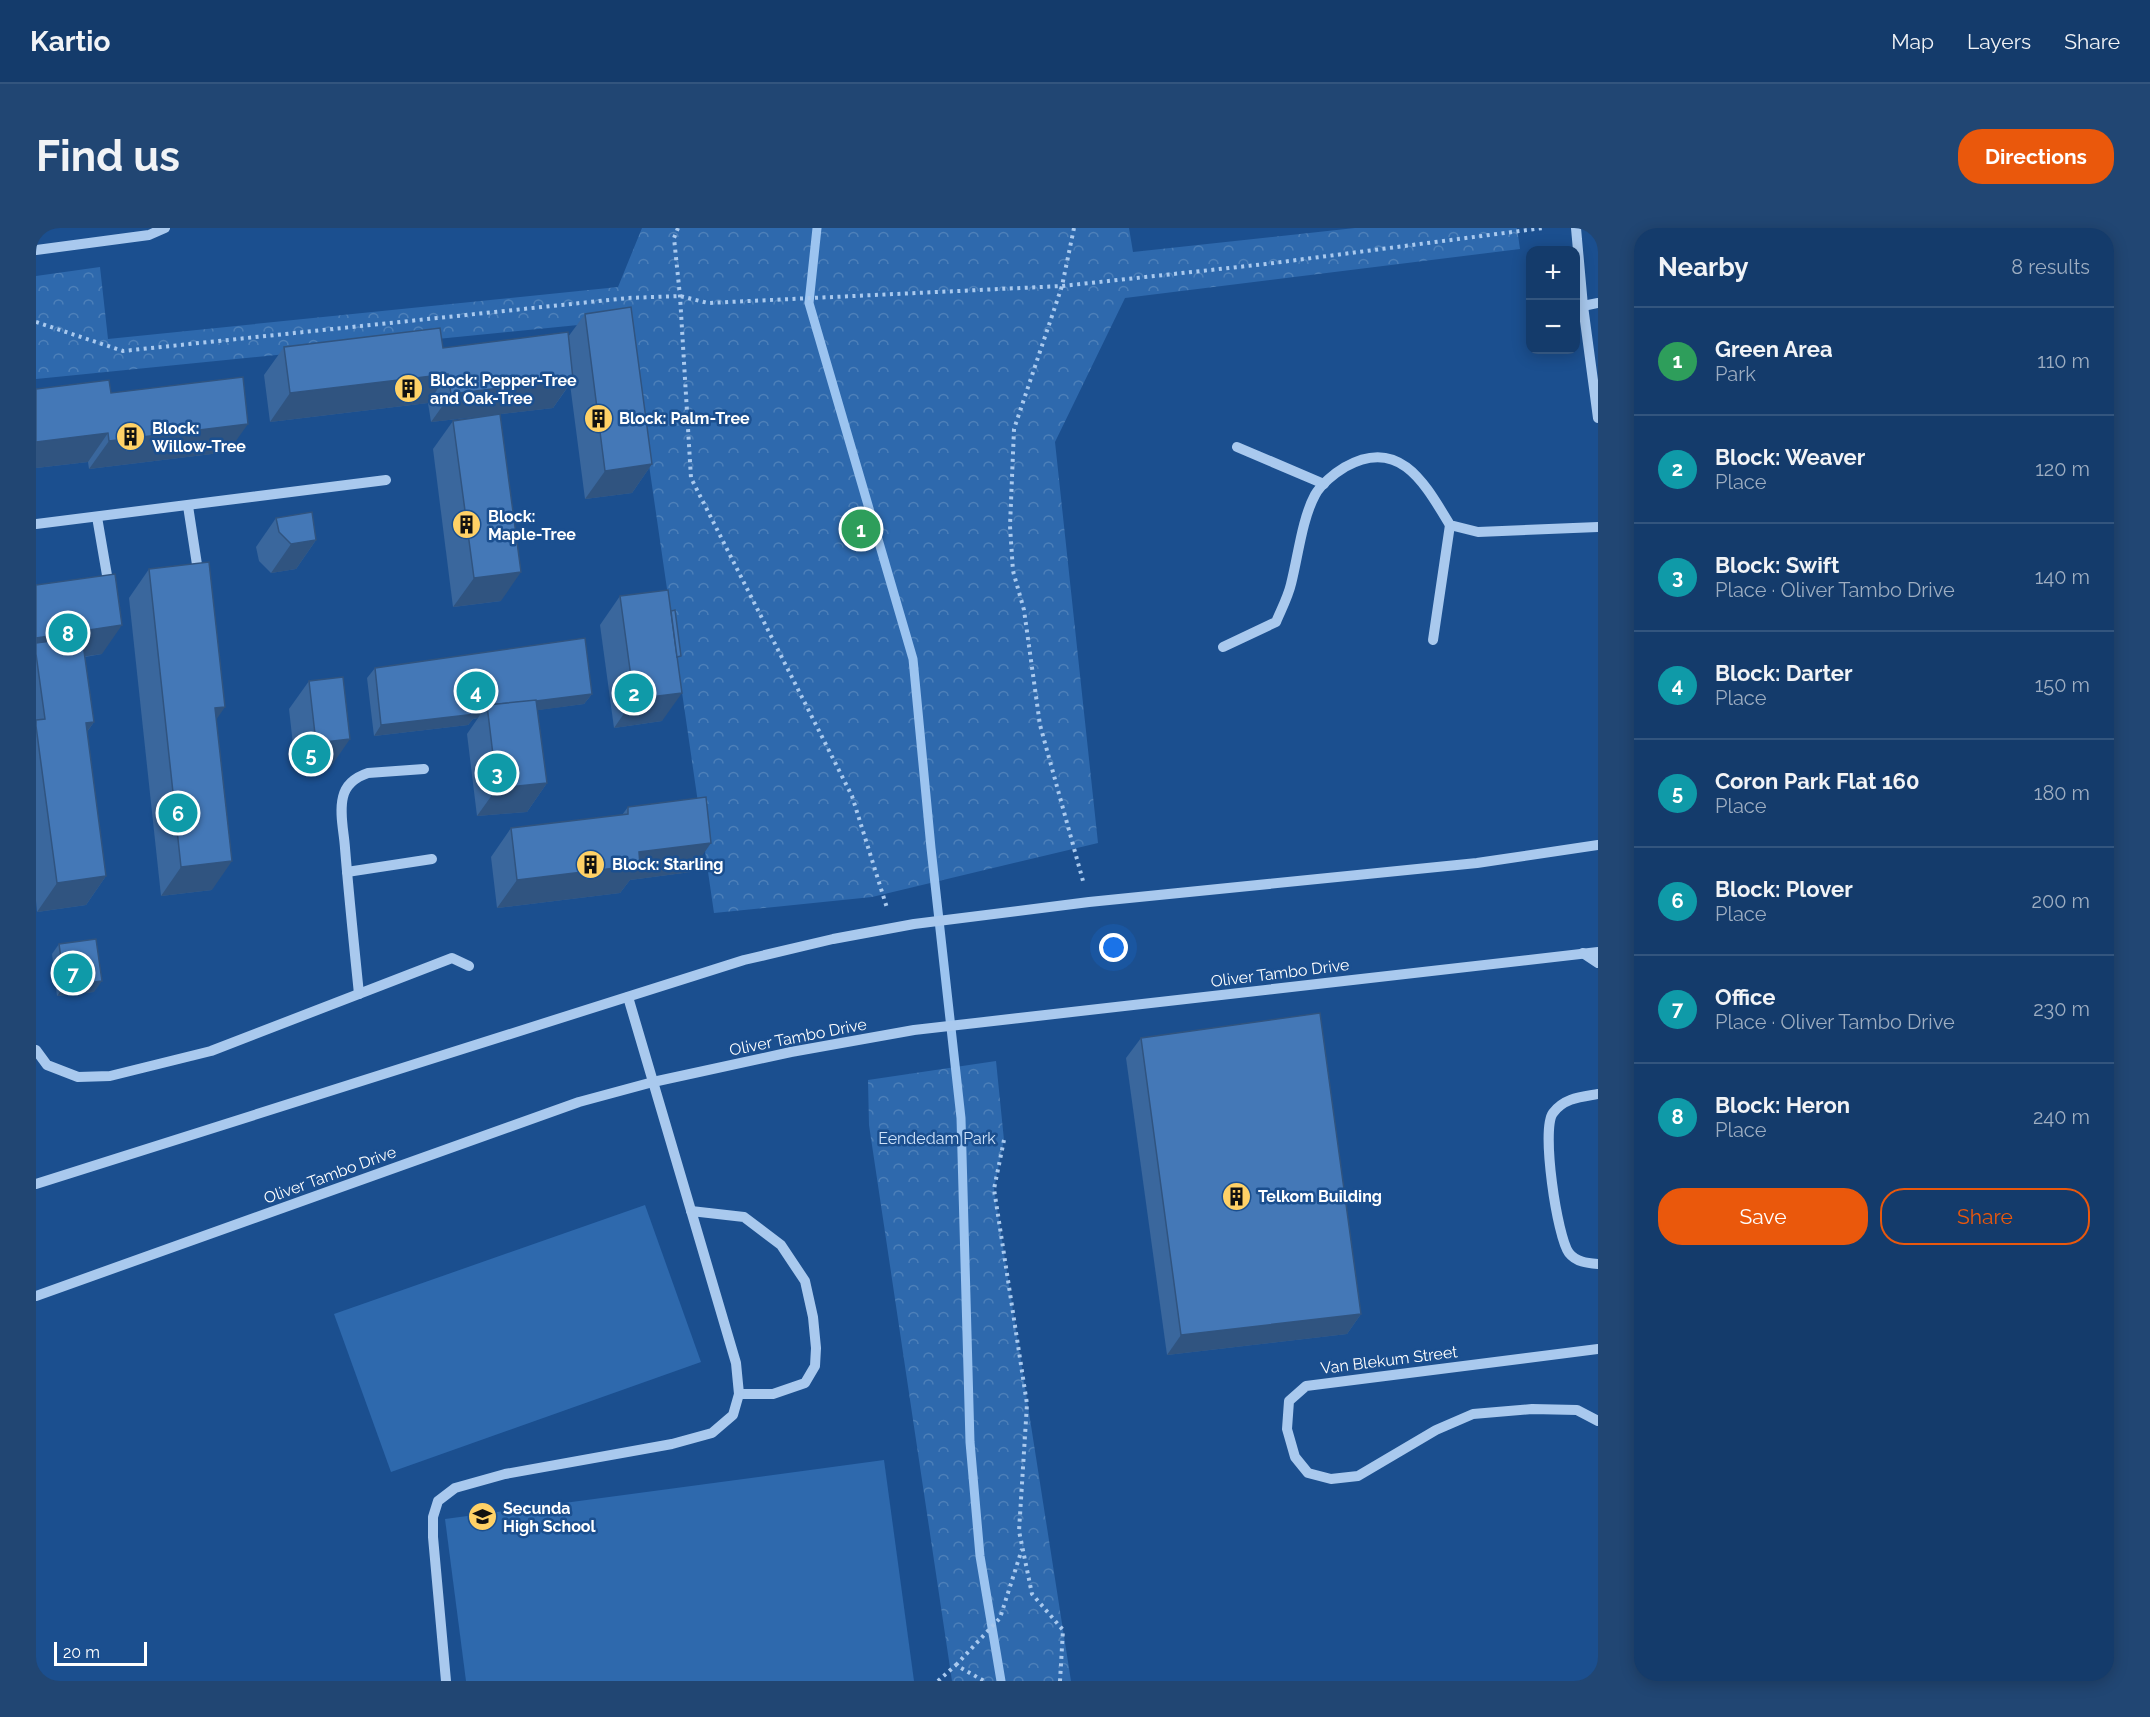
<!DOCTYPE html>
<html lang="en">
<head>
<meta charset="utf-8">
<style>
	body { margin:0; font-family:Raleway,sans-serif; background:#214673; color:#f1f3f6 }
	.controls { position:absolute; right:18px; top:18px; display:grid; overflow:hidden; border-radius:12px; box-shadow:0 3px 15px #0003 }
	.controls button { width:54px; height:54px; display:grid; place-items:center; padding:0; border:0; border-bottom:2px solid #33557e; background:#143b6b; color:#f1f3f6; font:30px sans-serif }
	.scale { position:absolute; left:18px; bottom:15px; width:93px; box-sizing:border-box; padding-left:6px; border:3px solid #fff; border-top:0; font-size:16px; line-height:21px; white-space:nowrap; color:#fff; -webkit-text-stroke:4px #1b4f8f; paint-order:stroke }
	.you { position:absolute; left:1078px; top:720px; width:21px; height:21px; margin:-15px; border:4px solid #fff; border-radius:50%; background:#1a73e8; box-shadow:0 0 0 9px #1a73e833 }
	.badge { display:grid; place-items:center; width:39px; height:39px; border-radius:50%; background:#ea580c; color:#fff; font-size:20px; font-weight:700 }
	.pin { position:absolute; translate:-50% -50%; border:3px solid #fff; box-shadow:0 2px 6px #0006 }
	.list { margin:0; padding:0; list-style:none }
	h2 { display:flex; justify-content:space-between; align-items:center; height:78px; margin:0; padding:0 24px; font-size:26px }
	h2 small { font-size:20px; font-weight:400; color:#9dadc1 }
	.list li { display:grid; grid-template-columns:39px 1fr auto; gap:18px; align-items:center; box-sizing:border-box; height:108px; padding:0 24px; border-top:2px solid #33557e }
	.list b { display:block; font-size:22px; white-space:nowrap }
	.list p { margin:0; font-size:20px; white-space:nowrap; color:#9dadc1 }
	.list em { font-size:20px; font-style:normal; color:#9dadc1 }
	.actions { display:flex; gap:12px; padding:18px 24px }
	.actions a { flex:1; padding:14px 0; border:2px solid #ea580c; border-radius:24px; text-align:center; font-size:21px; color:#ea580c }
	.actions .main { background:#ea580c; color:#fff }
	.map { position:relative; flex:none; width:1562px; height:1453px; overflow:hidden; border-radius:24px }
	header { display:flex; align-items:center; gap:36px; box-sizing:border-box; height:84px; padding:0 30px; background:#143b6b; border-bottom:2px solid #33557e }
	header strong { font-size:28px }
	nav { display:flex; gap:33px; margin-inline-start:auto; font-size:21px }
	.intro { display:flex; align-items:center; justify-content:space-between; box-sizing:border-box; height:144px; padding:0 36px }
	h1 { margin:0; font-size:42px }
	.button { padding:15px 27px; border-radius:24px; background:#ea580c; color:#fff; font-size:21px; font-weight:700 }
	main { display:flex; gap:36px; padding:0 36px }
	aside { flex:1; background:#143b6b; border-radius:24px; box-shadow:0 3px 15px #0003 }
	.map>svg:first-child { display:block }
</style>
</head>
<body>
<header>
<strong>Kartio</strong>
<nav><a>Map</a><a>Layers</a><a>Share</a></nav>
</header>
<div class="intro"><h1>Find us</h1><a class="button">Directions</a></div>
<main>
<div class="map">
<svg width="1562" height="1453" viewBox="0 0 1562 1453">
	<defs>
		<pattern id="park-crowns" width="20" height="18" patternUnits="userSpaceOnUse" patternTransform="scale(1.5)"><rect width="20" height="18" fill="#2e69ad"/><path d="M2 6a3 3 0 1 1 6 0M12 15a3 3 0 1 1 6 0" fill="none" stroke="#4d80b9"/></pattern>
	</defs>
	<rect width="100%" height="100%" fill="#1b4f8f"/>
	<g fill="url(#park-crowns)">
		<path d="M606,0H1093L1097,24L1319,0H1481L1484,21L1089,70L1019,214L1062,615L836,669L678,685L592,92L0,151V48L64,39L72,111L582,59Z"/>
		<path d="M960,833L968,912L958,961L1035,1453H916L833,897L832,852Z"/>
	</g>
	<g fill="#2e69ad">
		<path d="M609,977L665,1134L355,1244L298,1086Z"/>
		<path d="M848,1232L878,1453H430L409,1291Z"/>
	</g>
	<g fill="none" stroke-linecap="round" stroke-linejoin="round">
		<path stroke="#9cc4f0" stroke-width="9" d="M781,0L773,75L877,431L895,620L925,890L934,1214L944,1328L965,1453"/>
		<g stroke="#a9c9ee" stroke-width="4" stroke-dasharray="3 4.5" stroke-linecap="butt">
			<path d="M642,0L638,10L644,68L655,250L816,568L851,680"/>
			<path d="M1038,0L1026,58L978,201L974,298L977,343L988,382L1004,497L1047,653"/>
			<path d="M0,94L87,123L592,70L644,68L672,75L1026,58L1230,36L1507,0"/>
			<path d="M968,912L958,961L991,1176L983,1303L996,1366L1027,1402L1024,1453"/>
			<path d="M920,1437L964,1390L986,1321"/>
			<path d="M902,1453L920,1437L948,1453"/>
		</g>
		<g stroke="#a9c9ee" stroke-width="10">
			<path d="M1540,0L1547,78L1562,190"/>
			<path d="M0,22L113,7L129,0"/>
			<path d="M1547,78L1562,75"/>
			<path d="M1201,219L1288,256"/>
			<path d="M152,278L162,343"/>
			<path d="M61,289L72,353"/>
			<path d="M0,296L350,252"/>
			<path d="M1397,412L1414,297"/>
			<path d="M1187,419L1240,394C1245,382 1252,369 1255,356C1262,329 1266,291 1279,267C1285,256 1299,245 1309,239C1364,208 1389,256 1414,297L1442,304L1562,299"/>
			<path d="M311,644L396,631"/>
			<path d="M1547,725L1562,735"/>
			<path d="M323,766C318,717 313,669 309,620C308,604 303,585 307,569C310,556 320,549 332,545L388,541"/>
			<path d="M0,822L11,837L42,849L74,848L175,823L416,730L433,738"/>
			<path d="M1562,866C1545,869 1528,870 1517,885C1505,901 1521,1009 1533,1025C1540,1034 1551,1035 1562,1036"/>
			<path d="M0,956L708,732L797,711L878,696L1053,674L1441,635L1562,617"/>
			<path d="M655,983L708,989L745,1017L769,1053L777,1089L780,1120L779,1138L769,1155L737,1166H703"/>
			<path d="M0,1068L543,874L617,854L755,824L878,802L1562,724"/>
			<path d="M1562,1121L1270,1158L1253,1173L1251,1201L1259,1229L1272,1245L1295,1251L1322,1248L1400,1202L1437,1186L1496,1181L1541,1182L1562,1193"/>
			<path d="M410,1453L397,1309V1289L402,1273L419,1260L469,1246L636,1216L676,1205L697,1187L703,1166L700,1135L592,769"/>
		</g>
	</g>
	<g fill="#3a679d">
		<path d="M549,86L616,236L596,265L549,271L534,156L517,180L395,194L392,175L234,194L228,147L248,119L407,120L532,109Z"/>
		<path d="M0,161L75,165L192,224L53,241L52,234L0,240Z"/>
		<path d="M417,193L465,373L417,379L397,221Z"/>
		<path d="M240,290L280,312L260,341L235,345L223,333L220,319Z"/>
		<path d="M113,341L181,491L176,662L125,668L93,370Z"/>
		<path d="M0,357L66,426L49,429L58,494L51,504L70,648L50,677L1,684L0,673Z"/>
		<path d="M584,368L642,433L626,493L578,500L564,397Z"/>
		<path d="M339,440L556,466L548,476L501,482L511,555L491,584L441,588L431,506L442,490L437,491L432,497L338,508L331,450Z"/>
		<path d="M273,453L294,540L260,543L253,481Z"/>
		<path d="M592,579L655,644L594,652L584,665L461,680L455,629L475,600L586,587Z"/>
		<path d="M23,716L58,764L21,768L16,726Z"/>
		<path d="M1105,810L1325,1086L1311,1106L1131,1127L1090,830Z"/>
	</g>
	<g fill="#305480">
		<path d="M412,146L392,175L234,194L254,165Z"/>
		<path d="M537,151L517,180L395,194L415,166Z"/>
		<path d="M212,196L192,224L53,241L73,213Z"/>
		<path d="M72,205L52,234L0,240V214Z"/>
		<path d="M616,236L596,265L549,271L569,243Z"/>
		<path d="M280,312L260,341L235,345L255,316Z"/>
		<path d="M485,344L465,373L417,379L438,350Z"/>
		<path d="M86,397L66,426L1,435L0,426V410Z"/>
		<path d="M646,465L626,493L578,500L598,471Z"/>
		<path d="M556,466L548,476L452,489L451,479Z"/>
		<path d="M189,479L169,508L179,480Z"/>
		<path d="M449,479L442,490L437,491L432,497L338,508L345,497Z"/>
		<path d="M58,494L37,523L50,495Z"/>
		<path d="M314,511L294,540L260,543L280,515Z"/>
		<path d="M511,555L491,584L441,588L461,560Z"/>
		<path d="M675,615L655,644L594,652L584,665L461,680L481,652L603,624Z"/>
		<path d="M196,633L176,662L125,668L145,639Z"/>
		<path d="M70,648L50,677L1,684L21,655Z"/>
		<path d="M66,753L58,764L21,768L29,758Z"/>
		<path d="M1325,1086L1311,1106L1131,1127L1145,1107Z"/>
	</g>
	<g fill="#4478b7" stroke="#305480" stroke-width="1.5">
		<path d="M595,79L616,236L569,243L549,86Z"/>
		<path d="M404,100L407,120L532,104L537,151L415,166L412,146L254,165L248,119Z"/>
		<path d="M207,149L212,196L73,213L72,205L0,214V161L73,152L75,165Z"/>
		<path d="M464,186L485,344L438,350L417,193Z"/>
		<path d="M276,284L280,312L255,316L243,304L240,290Z"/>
		<path d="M173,334L189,479L179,480L196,633L145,639L113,341Z"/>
		<path d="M79,346L86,397L0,410V357Z"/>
		<path d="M632,362L646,465L598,471L584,368Z"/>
		<path d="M639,382L645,428L641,429L635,383Z"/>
		<path d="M46,409L58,494L50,495L70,648L21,655L0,498V492L9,491L0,426V415Z"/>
		<path d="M549,410L556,466L500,473L451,477L449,479L439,481L440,486L345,497L339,440Z"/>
		<path d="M307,449L314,511L280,515L273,453Z"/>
		<path d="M500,472L511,555L461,560L451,477Z"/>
		<path d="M670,569L675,615L603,624L604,637L481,652L475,600L592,586V579Z"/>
		<path d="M60,711L66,753L29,758L23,716Z"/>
		<path d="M1284,785L1325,1086L1145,1107L1105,810Z"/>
	</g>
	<defs>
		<symbol id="building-disc" viewBox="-11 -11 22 22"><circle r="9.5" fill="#ffd166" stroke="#1b4f8f"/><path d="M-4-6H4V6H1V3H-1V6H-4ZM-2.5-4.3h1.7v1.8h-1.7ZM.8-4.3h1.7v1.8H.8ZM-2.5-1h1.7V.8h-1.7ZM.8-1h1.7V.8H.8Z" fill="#111"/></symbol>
		<symbol id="school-disc" viewBox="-11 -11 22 22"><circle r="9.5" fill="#ffd166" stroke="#1b4f8f"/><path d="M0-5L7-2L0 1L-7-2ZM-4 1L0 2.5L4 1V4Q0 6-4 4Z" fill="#111"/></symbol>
	</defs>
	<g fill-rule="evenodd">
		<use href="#building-disc" x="356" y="144" width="33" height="33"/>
		<use href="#building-disc" x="546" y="174" width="33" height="33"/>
		<use href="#building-disc" x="78" y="192" width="33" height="33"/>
		<use href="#building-disc" x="414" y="280" width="33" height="33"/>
		<use href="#building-disc" x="538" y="620" width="33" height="33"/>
		<use href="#building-disc" x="1184" y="952" width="33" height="33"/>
		<use href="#school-disc" x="430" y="1272" width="33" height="33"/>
	</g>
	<g text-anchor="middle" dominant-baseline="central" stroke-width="5" stroke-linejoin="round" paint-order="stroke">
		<g font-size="16" font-weight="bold" fill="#fff" stroke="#1b4f8f" text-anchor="start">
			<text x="394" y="152">Block: Pepper-Tree<tspan x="394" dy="18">and Oak-Tree</tspan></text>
			<text x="583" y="190">Block: Palm-Tree</text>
			<text x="116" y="200">Block:<tspan x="116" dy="18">Willow-Tree</tspan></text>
			<text x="452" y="288">Block:<tspan x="452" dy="18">Maple-Tree</tspan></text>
			<text x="576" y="636">Block: Starling</text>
			<text x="1222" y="968">Telkom Building</text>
			<text x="467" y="1280">Secunda<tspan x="467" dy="18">High School</tspan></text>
		</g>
		<g font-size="16" fill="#fff" stroke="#1b4f8f">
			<text transform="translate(1244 745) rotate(-7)">Oliver Tambo Drive</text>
			<text transform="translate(762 809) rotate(-11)">Oliver Tambo Drive</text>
			<text transform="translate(294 947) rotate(-20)">Oliver Tambo Drive</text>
			<text transform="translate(1353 1132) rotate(-7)">Van Blekum Street</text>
		</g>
		<g font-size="16" fill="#cfe3fa" stroke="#1b4f8f">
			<text x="901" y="910">Eendedam Park</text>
		</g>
	</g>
</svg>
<div class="controls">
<button>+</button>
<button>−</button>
</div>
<div class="scale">20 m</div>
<div class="you"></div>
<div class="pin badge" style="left:825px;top:301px;background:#2e9e5b">1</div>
<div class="pin badge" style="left:598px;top:465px;background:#0f9aa8">2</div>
<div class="pin badge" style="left:461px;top:545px;background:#0f9aa8">3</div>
<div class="pin badge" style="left:440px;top:463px;background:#0f9aa8">4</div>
<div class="pin badge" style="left:275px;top:526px;background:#0f9aa8">5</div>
<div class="pin badge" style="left:142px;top:585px;background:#0f9aa8">6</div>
<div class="pin badge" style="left:37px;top:745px;background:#0f9aa8">7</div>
<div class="pin badge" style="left:32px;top:405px;background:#0f9aa8">8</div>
</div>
<aside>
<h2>Nearby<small>8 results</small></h2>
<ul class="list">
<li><span class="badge" style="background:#2e9e5b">1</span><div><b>Green Area</b><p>Park</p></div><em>110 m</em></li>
<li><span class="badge" style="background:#0f9aa8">2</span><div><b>Block: Weaver</b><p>Place</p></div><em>120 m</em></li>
<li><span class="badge" style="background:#0f9aa8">3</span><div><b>Block: Swift</b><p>Place · Oliver Tambo Drive</p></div><em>140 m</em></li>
<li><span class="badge" style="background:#0f9aa8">4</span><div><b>Block: Darter</b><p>Place</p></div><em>150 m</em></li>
<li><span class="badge" style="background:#0f9aa8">5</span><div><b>Coron Park Flat 160</b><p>Place</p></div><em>180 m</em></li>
<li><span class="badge" style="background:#0f9aa8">6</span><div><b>Block: Plover</b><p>Place</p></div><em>200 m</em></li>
<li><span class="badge" style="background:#0f9aa8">7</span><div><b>Office</b><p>Place · Oliver Tambo Drive</p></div><em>230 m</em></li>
<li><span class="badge" style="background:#0f9aa8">8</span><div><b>Block: Heron</b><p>Place</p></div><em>240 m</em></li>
</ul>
<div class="actions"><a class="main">Save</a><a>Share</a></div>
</aside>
</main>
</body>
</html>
